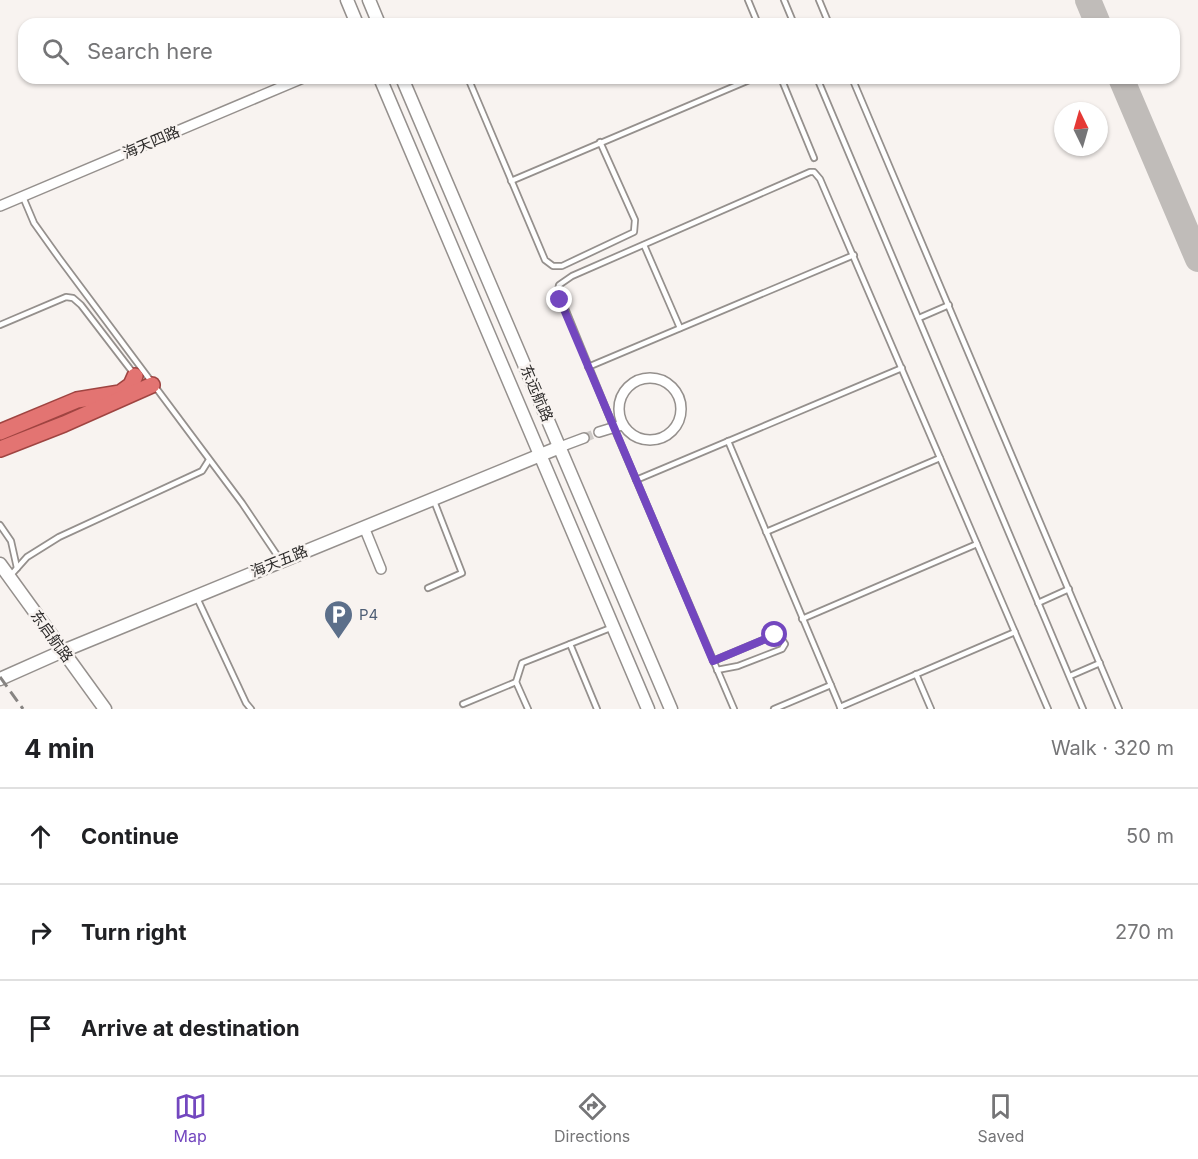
<!DOCTYPE html>
<html lang="en">
<head>
<meta charset="utf-8">
<style>
	body { margin:0; font-family:Inter,"Noto Sans SC",sans-serif; background:#f2f2f2; color:#202124 }
	.compass { position:absolute; left:1054px; top:102px; width:54px; height:54px; border-radius:50%; background:#fff; box-shadow:0 2px 4px #0004; rotate:355deg }
	.stop { position:absolute; width:18px; height:18px; margin:-14px; border:4px solid #7347bf; border-radius:50%; background:#fff }
	.stop.end { background:#7347bf; border-color:#fff; box-shadow:0 2px 6px #0008 }
	.list { margin:0; padding:0; list-style:none }
	h2 { display:flex; justify-content:space-between; align-items:center; height:78px; margin:0; padding:0 24px; font-size:26px }
	h2 small { font-size:20px; font-weight:400; color:#757577 }
	.list li { display:grid; grid-template-columns:39px 1fr auto; gap:18px; align-items:center; box-sizing:border-box; height:96px; padding:0 24px; border-top:2px solid #e0e0e0 }
	.list b { display:block; font-size:22px; white-space:nowrap }
	.list em { font-size:20px; font-style:normal; color:#757577 }
	.icon { flex:none; width:33px; height:33px; fill:none; stroke:currentColor; stroke-width:2; stroke-linecap:round; stroke-linejoin:round }
	.map { position:relative; flex:none; width:1198px; height:709px; overflow:hidden }
	.search { position:absolute; background:#fff; box-shadow:0 2px 4px #0004; left:18px; right:18px; top:18px; height:66px; display:flex; align-items:center; gap:15px; box-sizing:border-box; padding:0 21px; border-radius:18px; color:#757577; font-size:22px }
	.sheet { height:366px; background:#fff }
	nav { display:flex; justify-content:space-around; align-items:center; box-sizing:border-box; height:84px; border-top:2px solid #e0e0e0; background:#fff; font-size:16px; color:#757577 }
	nav a { display:grid; justify-items:center; gap:3px }
	nav .on { color:#7347bf }
	.map>svg:first-child { display:block }
</style>
</head>
<body>
<div class="map">
<svg width="1198" height="709" viewBox="0 0 1198 709">
	<rect width="100%" height="100%" fill="#f8f3f0"/>
	<g fill="none" stroke-linecap="round" stroke-linejoin="round">
		<g stroke="#c0bcb9" stroke-width="26">
			<path d="M1088,0L1098,24"/>
			<path d="M1121,78L1198,259"/>
		</g>
		<path stroke="#cfcbc8" stroke-width="9" stroke-dasharray="9 4.5" stroke-linecap="butt" d="M584,438L599,432"/>
		<defs>
			<g id="service">
				<path d="M748,0L758,24"/>
				<path d="M784,0L794,24"/>
				<path d="M819,0L829,24"/>
				<path d="M468,78L545,260L553,266H562L634,232L635,220L600,142"/>
				<path d="M781,78L814,158"/>
				<path d="M817,78L1083,709"/>
				<path d="M852,78L1119,709"/>
				<path d="M511,181L754,78"/>
				<path d="M23,197L34,223L59,258L242,503L281,561"/>
				<path d="M644,245L680,328"/>
				<path d="M919,318L949,305"/>
				<path d="M0,325L66,297L73,298L81,305L134,374"/>
				<path d="M588,367L854,255"/>
				<path d="M728,441L841,709"/>
				<path d="M636,480L902,368"/>
				<path d="M0,525L11,541L17,568"/>
				<path d="M766,532L940,458"/>
				<path d="M10,576L27,557L59,537L202,471L209,460"/>
				<path d="M428,588L462,573L434,501"/>
				<path d="M197,598L246,703L251,709"/>
				<path d="M1038,603L1069,589"/>
				<path d="M802,619L977,544"/>
				<path d="M570,644L597,709"/>
				<path d="M713,661L775,635H779L785,644L782,649L738,666L717,670"/>
				<path d="M916,674L931,709"/>
				<path d="M1070,676L1100,663"/>
				<path d="M463,704L516,682"/>
				<path d="M840,707L1015,632"/>
				<path d="M528,709L516,682L522,663L613,627"/>
				<path d="M734,709L614,428L558,291L559,285L572,276L810,172H814L820,179L1048,709"/>
				<path d="M774,709L831,685"/>
			</g>
			<g id="minor">
				<path d="M0,206L303,78"/>
				<circle cx="650" cy="409" r="31"/>
				<path d="M599,432L622,425"/>
				<path d="M560,447L584,438"/>
				<path d="M364,527L381,569"/>
			</g>
			<g id="tertiary">
				<path d="M347,0L357,24"/>
				<path d="M369,0L379,24"/>
				<path d="M380,78L648,709"/>
				<path d="M402,78L671,709"/>
				<path d="M0,564L105,709"/>
				<path d="M0,679L63,651L560,447"/>
			</g>
			<g id="trunk">
				<path d="M0,432L77,400L120,393L131,385L135,376"/>
				<path d="M0,449L64,424L152,385"/>
			</g>
		</defs>
		<use href="#service" stroke="#95908d" stroke-width="8"/>
		<use href="#minor" stroke="#95908d" stroke-width="12"/>
		<use href="#tertiary" stroke="#95908d" stroke-width="15"/>
		<use href="#trunk" stroke="#9f4441" stroke-width="18"/>
		<use href="#service" stroke="#fff" stroke-width="4.5"/>
		<use href="#minor" stroke="#fff" stroke-width="9"/>
		<use href="#tertiary" stroke="#fff" stroke-width="12"/>
		<use href="#trunk" stroke="#e37472" stroke-width="15"/>
		<path stroke="#878482" stroke-width="3" stroke-dasharray="12 6" stroke-linecap="butt" d="M0,677L23,709"/>
	</g>
	<g fill="none" stroke-linecap="round" stroke-linejoin="round">
		<path stroke="#7347bf" stroke-width="8" d="M560,300L713,661L775,635"/>
	</g>
	<defs>
		<symbol id="parking-pin" viewBox="-11 -11 22 30"><path d="M0 17L-7.5 6A9.5 9.5 0 1 1 7.5 6Z" fill="#5c6f8a" stroke="#f8f3f0"/><path d="M-3.5-5.5H1a3.5 3.5 0 0 1 0 7H-1V5.5H-3.5ZM-1-3.4V-.6H.8a1.4 1.4 0 0 0 0-2.8Z" fill="#fff"/></symbol>
	</defs>
	<g fill-rule="evenodd">
		<use href="#parking-pin" x="322" y="598" width="33" height="45"/>
	</g>
	<g text-anchor="middle" dominant-baseline="central" stroke-width="5" stroke-linejoin="round" paint-order="stroke">
		<g font-size="15" fill="#2d2b2a" stroke="#f8f3f0">
			<text transform="translate(151 142) rotate(-23)">海天四路</text>
			<text transform="translate(537 393) rotate(67)">东远航路</text>
			<text transform="translate(279 561) rotate(-22)">海天五路</text>
			<text transform="translate(52 636) rotate(54)">东启航路</text>
		</g>
		<g font-size="15" fill="#4e5e75" stroke="#f8f3f0" text-anchor="start">
			<text x="359" y="614">P4</text>
		</g>
	</g>
</svg>
<svg class="compass" viewBox="-18 -18 36 36"><path d="M0-13l5 13h-10z" fill="#e53935"/><path d="M0 13l5-13h-10z" fill="#757577"/></svg>
<div class="stop" style="left:775px;top:635px"></div>
<div class="stop end" style="left:560px;top:300px"></div>
<div class="search"><svg class="icon" aria-label="search" viewBox="0 0 24 24"><circle cx="10" cy="10" r="6"/><path d="M15 15l6 6"/></svg>Search here</div>
</div>
<section class="sheet">
<h2>4 min<small>Walk · 320 m</small></h2>
<ul class="list">
<li><svg class="icon" aria-label="ahead" viewBox="0 0 24 24"><path d="M12 20V5M6 11l6-6 6 6"/></svg><div><b>Continue</b></div><em>50 m</em></li>
<li><svg class="icon" aria-label="right" viewBox="0 0 24 24"><path d="M7 20v-9h11M14 6l5 5-5 5"/></svg><div><b>Turn right</b></div><em>270 m</em></li>
<li><svg class="icon" aria-label="arrive" viewBox="0 0 24 24"><path d="M6 21V4h12l-3 4 3 4H6"/></svg><div><b>Arrive at destination</b></div></li>
</ul>
</section>
<nav>
<a class="on"><svg class="icon" aria-label="map" viewBox="0 0 24 24"><path d="M3 6l6-2 6 2 6-2v14l-6 2-6-2-6 2zM9 4v14M15 6v14"/></svg>Map</a>
<a><svg class="icon" aria-label="directions" viewBox="0 0 24 24"><path d="M12 3l9 9-9 9-9-9zM9 14v-3h6M13 9l2 2-2 2"/></svg>Directions</a>
<a><svg class="icon" aria-label="saved" viewBox="0 0 24 24"><path d="M7 4h10v16l-5-4-5 4z"/></svg>Saved</a>
</nav>
</body>
</html>
